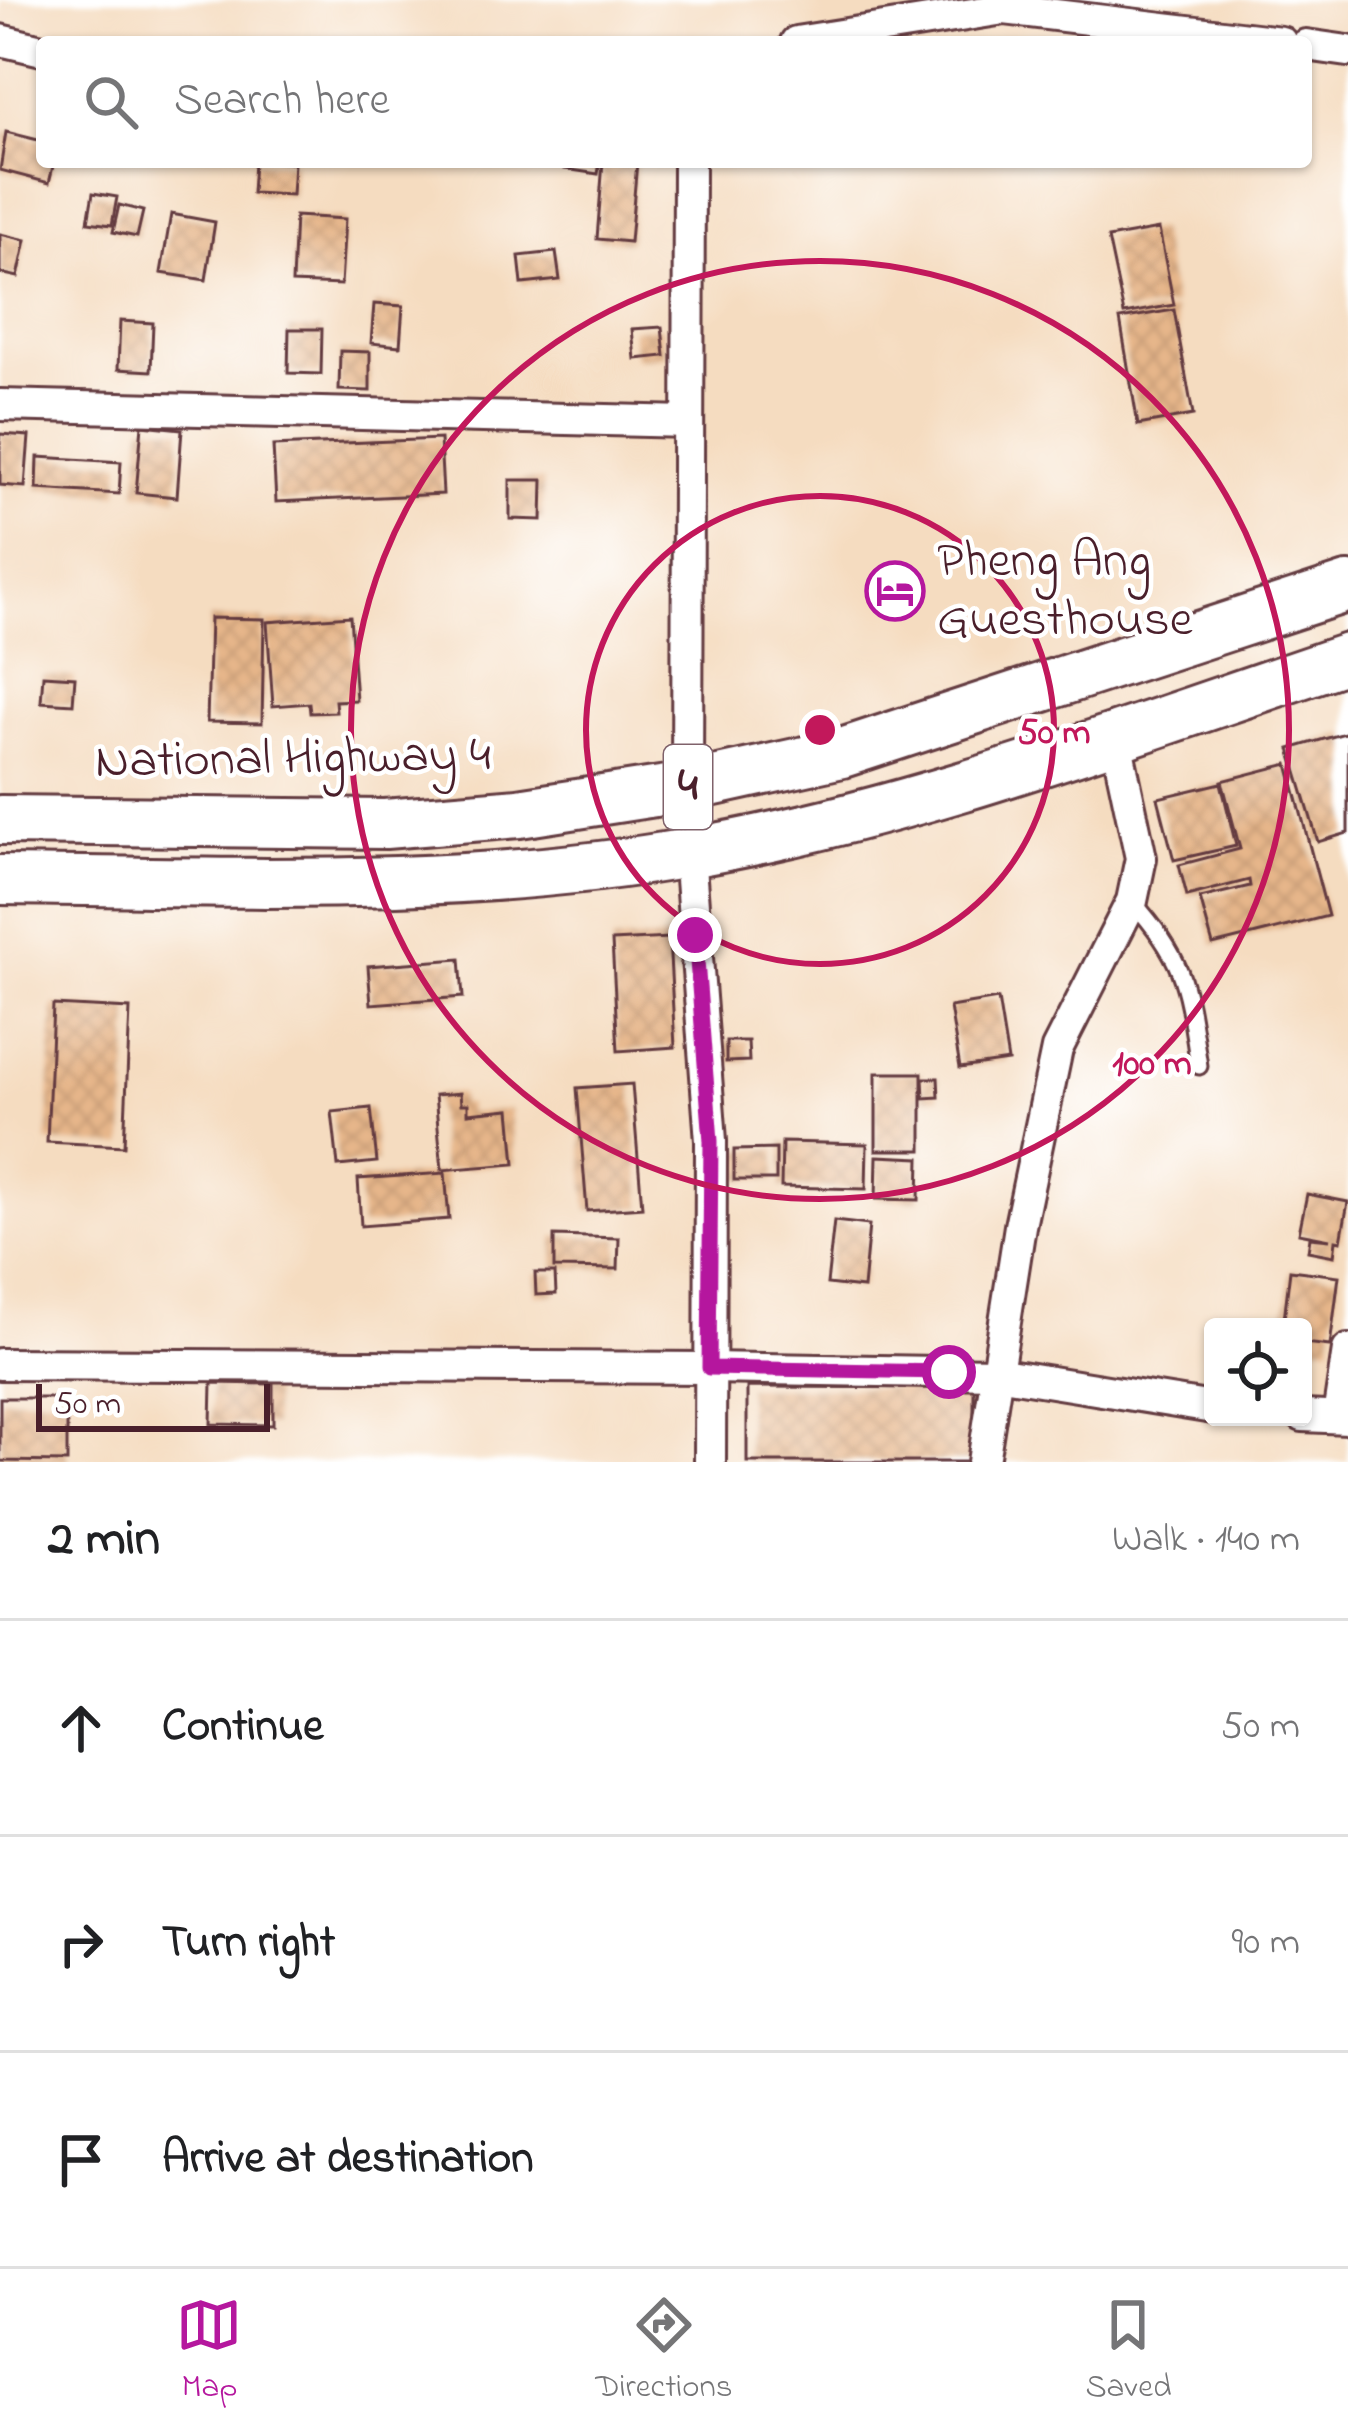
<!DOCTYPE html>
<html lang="en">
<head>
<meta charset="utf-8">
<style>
	body { margin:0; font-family:"Indie Flower",sans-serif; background:#f6f6f6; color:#202124 }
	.controls { position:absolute; right:36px; bottom:36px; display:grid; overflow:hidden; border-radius:12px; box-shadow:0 3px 9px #0004 }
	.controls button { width:108px; height:108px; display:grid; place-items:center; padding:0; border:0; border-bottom:3px solid #e0e0e0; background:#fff; color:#202124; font:60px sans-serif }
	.scale { position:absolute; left:36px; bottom:30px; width:234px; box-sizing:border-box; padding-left:12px; border:6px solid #4a1f2b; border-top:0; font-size:33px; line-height:42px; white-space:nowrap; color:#4a1f2b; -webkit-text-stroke:9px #fff; paint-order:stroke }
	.stop { position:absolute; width:36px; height:36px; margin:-27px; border:9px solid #b5179e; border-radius:50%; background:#fff }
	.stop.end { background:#b5179e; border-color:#fff; box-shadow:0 3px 12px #0008 }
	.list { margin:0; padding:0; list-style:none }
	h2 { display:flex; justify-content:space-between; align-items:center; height:156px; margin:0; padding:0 48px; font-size:51px }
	h2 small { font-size:39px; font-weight:400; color:#757577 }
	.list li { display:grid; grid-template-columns:78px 1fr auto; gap:36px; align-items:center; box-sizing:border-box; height:216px; padding:0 48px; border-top:3px solid #e0e0e0 }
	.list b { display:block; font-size:45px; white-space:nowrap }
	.list em { font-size:39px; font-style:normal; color:#757577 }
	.icon { flex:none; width:66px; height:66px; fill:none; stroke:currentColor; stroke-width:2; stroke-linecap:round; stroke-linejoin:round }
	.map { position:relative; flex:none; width:1348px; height:1462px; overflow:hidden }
	.search { position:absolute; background:#fff; box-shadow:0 3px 9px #0004; left:36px; right:36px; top:36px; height:132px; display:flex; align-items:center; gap:30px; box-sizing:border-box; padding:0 42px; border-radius:12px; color:#757577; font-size:45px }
	.sheet { height:804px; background:#fff }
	nav { display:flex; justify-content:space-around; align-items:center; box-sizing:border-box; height:168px; border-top:3px solid #e0e0e0; background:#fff; font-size:33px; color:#757577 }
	nav a { display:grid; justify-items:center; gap:6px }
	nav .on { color:#b5179e }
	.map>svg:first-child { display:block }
</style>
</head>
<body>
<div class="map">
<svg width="1348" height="1462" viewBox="0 0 1348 1462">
	<defs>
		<pattern id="building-cross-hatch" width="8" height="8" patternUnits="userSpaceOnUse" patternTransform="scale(3)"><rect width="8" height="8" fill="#e6b68a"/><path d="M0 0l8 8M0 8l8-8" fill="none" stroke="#c79c77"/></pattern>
	</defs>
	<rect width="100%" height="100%" fill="#fff"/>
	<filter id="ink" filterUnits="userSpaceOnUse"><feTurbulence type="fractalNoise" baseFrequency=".00833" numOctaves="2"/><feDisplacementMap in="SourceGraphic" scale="24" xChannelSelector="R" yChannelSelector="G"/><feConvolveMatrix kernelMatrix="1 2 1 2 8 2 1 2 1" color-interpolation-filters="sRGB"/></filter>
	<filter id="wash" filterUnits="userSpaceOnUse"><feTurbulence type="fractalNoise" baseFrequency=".004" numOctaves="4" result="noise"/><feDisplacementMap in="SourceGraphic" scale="48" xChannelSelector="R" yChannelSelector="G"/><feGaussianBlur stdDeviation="2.7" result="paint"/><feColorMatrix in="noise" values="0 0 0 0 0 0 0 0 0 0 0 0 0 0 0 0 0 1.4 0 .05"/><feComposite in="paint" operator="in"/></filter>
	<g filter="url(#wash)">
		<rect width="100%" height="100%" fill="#f5dcc0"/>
		<g id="blocks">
			<g fill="url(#building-cross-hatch)">
				<path d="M6,132L42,141V162H54L49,183L0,170Z"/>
				<path d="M254,162L294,163L292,195L252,193Z"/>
				<path d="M566,162H600L598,174L565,169Z"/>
				<path d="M603,162H637L630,242L597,239Z"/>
				<path d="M93,193L117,197L112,225L88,222Z"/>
				<path d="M119,205L143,211L137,237L113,232Z"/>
				<path d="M171,214L215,222L206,280L161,273Z"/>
				<path d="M295,216L345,219L341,285L292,283Z"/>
				<path d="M1159,229L1174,305L1124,314L1108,238Z"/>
				<path d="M0,234L26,240L18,277L0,273Z"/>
				<path d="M556,252L560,280L522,284L519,256Z"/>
				<path d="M374,304L403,306L400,346L371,343Z"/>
				<path d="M1174,310L1193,415L1138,425L1120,319Z"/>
				<path d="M120,321L153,323L151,371L118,369Z"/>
				<path d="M662,327L665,356L635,359L632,329Z"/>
				<path d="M289,329H322L321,374L288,373Z"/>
				<path d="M340,351L370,352V391L339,390Z"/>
				<path d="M142,425L182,429L177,497L136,493Z"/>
				<path d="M0,434L29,436L25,487L0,485Z"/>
				<path d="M440,439L443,494L276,502L273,446Z"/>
				<path d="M38,457L121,462L119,494L37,489Z"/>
				<path d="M510,480H543L542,520L510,519Z"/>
				<path d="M350,616L356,700L335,701L336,712L310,713L309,703L273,706L267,622Z"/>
				<path d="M210,618L264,619L262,723L207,722Z"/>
				<path d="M43,675L75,677L73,704L41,702Z"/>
				<path d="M1348,732V833L1318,842L1290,749Z"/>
				<path d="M1288,764L1328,916L1213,945L1200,898L1250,886L1249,880L1187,896L1179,865L1240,849L1222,781Z"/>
				<path d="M1221,783L1236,846L1174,860L1158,798Z"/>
				<path d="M669,938L675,1047L618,1051L612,941Z"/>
				<path d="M460,959L463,997L371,1004L368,966Z"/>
				<path d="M998,999L1008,1061L960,1068L950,1007Z"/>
				<path d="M53,1005L130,1009L124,1146L47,1142Z"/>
				<path d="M726,1041H748L749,1061L726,1062Z"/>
				<rect x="876" y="1073" width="46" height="77"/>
				<path d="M923,1078H938L939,1097L924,1098Z"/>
				<path d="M632,1084L642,1207L587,1211L577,1088Z"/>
				<path d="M460,1093L461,1104H468V1113L510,1109L515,1164L442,1170L435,1095Z"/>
				<path d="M371,1108L377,1162L338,1166L332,1112Z"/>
				<path d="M782,1142L867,1144L866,1189L781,1187Z"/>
				<path d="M776,1149V1180H734V1150Z"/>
				<path d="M877,1156L920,1158L919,1200L876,1199Z"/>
				<path d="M445,1173L449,1219L361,1226L358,1179Z"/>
				<path d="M1307,1194L1348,1202L1341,1241L1336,1240L1334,1256L1308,1251L1310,1237L1330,1239L1299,1233Z"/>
				<path d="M834,1221L869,1225L863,1288L827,1284Z"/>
				<path d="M554,1236L619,1238L618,1269L554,1268Z"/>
				<path d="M1290,1270L1339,1276L1330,1346L1303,1343V1327H1283Z"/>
				<path d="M535,1273H555L556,1294L536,1295Z"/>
				<path d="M212,1383L273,1384V1425L211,1424Z"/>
				<path d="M747,1387L974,1388V1462H747Z"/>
				<path d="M0,1398H67V1462L0,1461Z"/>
			</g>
		</g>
	</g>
	<g filter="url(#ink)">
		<use href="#blocks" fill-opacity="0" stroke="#643b41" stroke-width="3"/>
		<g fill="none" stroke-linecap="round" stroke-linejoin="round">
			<defs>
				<path id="service" d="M1132,901C1187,962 1187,988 1199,1066"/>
				<g id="minor">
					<path d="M0,40L42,50"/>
					<path d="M796,42L1004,9L1281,42"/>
					<path d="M1306,45L1348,51"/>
					<path d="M0,405L688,422"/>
					<path d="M687,787L689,162"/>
					<path d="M689,853L711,1141L710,1462"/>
					<path d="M0,1364L709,1368L996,1373L1213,1408"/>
					<path d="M1303,1416L1348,1418"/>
					<path d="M1338,1417L1348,1350"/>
					<path d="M983,1462L1020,1226L1057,1049L1132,901L1141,858L1115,736"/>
				</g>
				<g id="trunk">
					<path d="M0,820L385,824L519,813L687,787L842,753L1348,587"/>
					<path d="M0,880C230,882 460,893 688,853C912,815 1133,730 1348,658"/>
				</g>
			</defs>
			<use href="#service" stroke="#643b41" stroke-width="21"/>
			<use href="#minor" stroke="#643b41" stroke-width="36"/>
			<use href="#trunk" stroke="#643b41" stroke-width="54"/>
			<use href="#service" stroke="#fff" stroke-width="15"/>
			<use href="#minor" stroke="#fff" stroke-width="30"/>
			<use href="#trunk" stroke="#fff" stroke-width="48"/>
		</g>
	</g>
	<g fill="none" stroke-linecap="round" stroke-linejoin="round" filter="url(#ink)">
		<path stroke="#b5179e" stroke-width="15" d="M695,935L711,1141L709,1368L949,1372"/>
	</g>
	<g fill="none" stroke="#c2185b" stroke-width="6">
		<circle cx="820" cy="730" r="234"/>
		<circle cx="820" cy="730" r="469"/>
	</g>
	<defs>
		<symbol id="hotel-ring" viewBox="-11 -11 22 22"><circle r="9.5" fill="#fff" stroke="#b5179e" stroke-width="1.5"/><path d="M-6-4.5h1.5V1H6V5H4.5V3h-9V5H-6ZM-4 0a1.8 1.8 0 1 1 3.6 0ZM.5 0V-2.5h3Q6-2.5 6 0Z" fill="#b5179e"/></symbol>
	</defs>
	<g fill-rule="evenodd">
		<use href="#hotel-ring" x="862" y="558" width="66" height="66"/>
	</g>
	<g text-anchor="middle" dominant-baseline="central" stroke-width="9" stroke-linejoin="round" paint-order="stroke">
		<rect fill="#fff" stroke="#80626b" stroke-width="3" x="664" y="745" width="48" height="84" rx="9"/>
		<g font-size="48" font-weight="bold" fill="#4a1f2b">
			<text x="688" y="787">4</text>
		</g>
		<g font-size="51" fill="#4a1f2b" stroke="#fff" text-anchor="start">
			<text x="937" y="562">Pheng Ang<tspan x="937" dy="59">Guesthouse</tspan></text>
		</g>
		<g font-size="51" fill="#4a1f2b" stroke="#fff">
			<text transform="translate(293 760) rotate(-1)">National Highway 4</text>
		</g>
	</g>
	<circle cx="820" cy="730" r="18" fill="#c2185b" stroke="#fff" stroke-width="6"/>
	<g font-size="36" text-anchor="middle" font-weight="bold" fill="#c2185b" stroke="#fff" stroke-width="9" stroke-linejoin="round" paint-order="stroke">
		<text x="1054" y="743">50 m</text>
		<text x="1152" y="1074">100 m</text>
	</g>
</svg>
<div class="controls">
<button><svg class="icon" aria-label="locate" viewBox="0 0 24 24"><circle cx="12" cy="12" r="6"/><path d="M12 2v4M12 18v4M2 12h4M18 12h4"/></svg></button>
</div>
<div class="scale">50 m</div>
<div class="stop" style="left:949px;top:1372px"></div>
<div class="stop end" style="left:695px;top:935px"></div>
<div class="search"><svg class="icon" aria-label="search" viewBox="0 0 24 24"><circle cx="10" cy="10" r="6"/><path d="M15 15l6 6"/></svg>Search here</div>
</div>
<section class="sheet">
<h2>2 min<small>Walk · 140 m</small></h2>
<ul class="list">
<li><svg class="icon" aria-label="ahead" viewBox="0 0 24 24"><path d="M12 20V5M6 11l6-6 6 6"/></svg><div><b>Continue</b></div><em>50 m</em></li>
<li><svg class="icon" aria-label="right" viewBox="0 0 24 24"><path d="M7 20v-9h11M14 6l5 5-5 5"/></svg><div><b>Turn right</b></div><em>90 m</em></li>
<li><svg class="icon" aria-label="arrive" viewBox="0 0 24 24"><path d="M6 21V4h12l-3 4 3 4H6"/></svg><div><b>Arrive at destination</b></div></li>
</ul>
</section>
<nav>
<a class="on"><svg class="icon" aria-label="map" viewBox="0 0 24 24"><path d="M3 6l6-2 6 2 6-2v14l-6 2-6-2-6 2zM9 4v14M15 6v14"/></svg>Map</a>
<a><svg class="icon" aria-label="directions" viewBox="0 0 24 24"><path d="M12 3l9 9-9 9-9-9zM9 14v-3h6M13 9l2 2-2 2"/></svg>Directions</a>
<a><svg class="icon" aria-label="saved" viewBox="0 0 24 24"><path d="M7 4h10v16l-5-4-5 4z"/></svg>Saved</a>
</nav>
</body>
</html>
